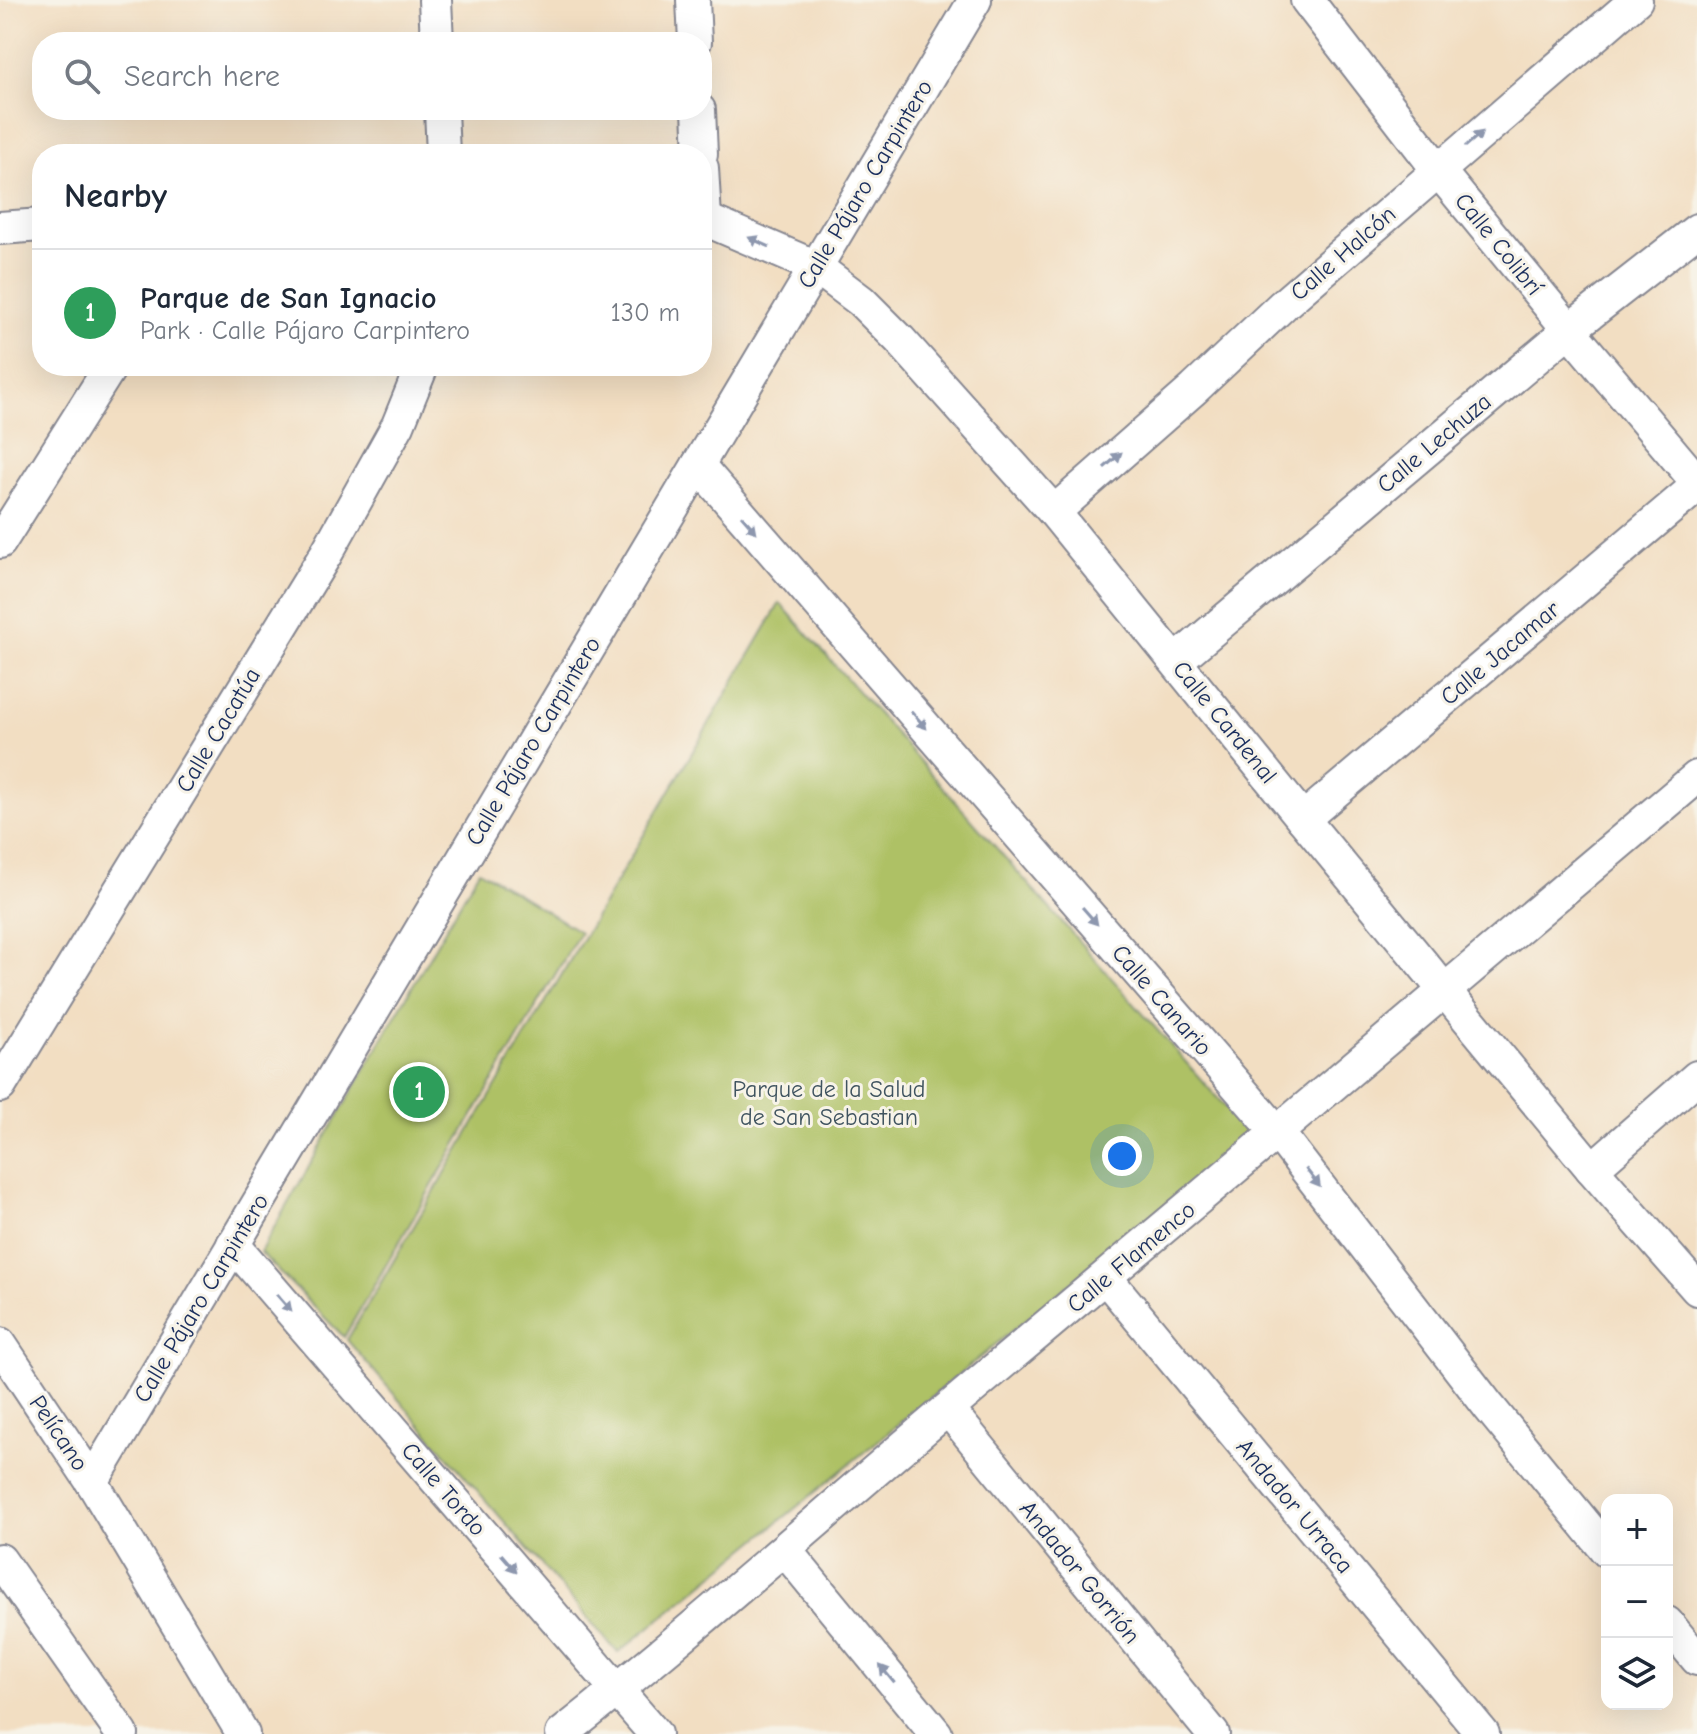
<!DOCTYPE html>
<html lang="en">
<head>
<meta charset="utf-8">
<style>
	body { margin:0; font-family:"Comic Neue",sans-serif; background:#f2f2f3; color:#1f2937 }
	.controls { position:absolute; right:24px; bottom:24px; display:grid; overflow:hidden; border-radius:16px; box-shadow:0 8px 32px #0002 }
	.controls button { width:72px; height:72px; display:grid; place-items:center; padding:0; border:0; border-bottom:2px solid #e0e1e3; background:#fff; color:#1f2937; font:40px sans-serif }
	.you { position:absolute; left:1122px; top:1156px; width:28px; height:28px; margin:-20px; border:6px solid #fff; border-radius:50%; background:#1a73e8; box-shadow:0 0 0 12px #1a73e833 }
	.badge { display:grid; place-items:center; width:52px; height:52px; border-radius:50%; background:#0b8043; color:#fff; font-size:26px; font-weight:700 }
	.pin { position:absolute; translate:-50% -50%; border:4px solid #fff; box-shadow:0 2px 8px #0006 }
	.list { margin:0; padding:0; list-style:none }
	h2 { display:flex; justify-content:space-between; align-items:center; height:104px; margin:0; padding:0 32px; font-size:34px }
	h2 small { font-size:26px; font-weight:400; color:#747a83 }
	.list li { display:grid; grid-template-columns:52px 1fr auto; gap:24px; align-items:center; box-sizing:border-box; height:128px; padding:0 32px; border-top:2px solid #e0e1e3 }
	.list b { display:block; font-size:30px; white-space:nowrap }
	.list p { margin:0; font-size:26px; white-space:nowrap; color:#747a83 }
	.list em { font-size:26px; font-style:normal; color:#747a83 }
	.icon { flex:none; width:44px; height:44px; fill:none; stroke:currentColor; stroke-width:2; stroke-linecap:round; stroke-linejoin:round }
	.map { position:relative; flex:none; width:1697px; height:1734px; overflow:hidden }
	.search { position:absolute; background:#fff; box-shadow:0 8px 32px #0002; left:32px; top:32px; width:680px; height:88px; display:flex; align-items:center; gap:20px; box-sizing:border-box; padding:0 28px; border-radius:32px; color:#747a83; font-size:30px }
	.panel { position:absolute; background:#fff; box-shadow:0 8px 32px #0002; left:32px; top:144px; width:680px; height:232px; border-radius:32px }
	.map>svg:first-child { display:block }
</style>
</head>
<body>
<div class="map">
<svg width="1697" height="1734" viewBox="0 0 1697 1734">
	<rect width="100%" height="100%" fill="#f7f3e8"/>
	<filter id="ink" filterUnits="userSpaceOnUse"><feTurbulence type="fractalNoise" baseFrequency=".0125" numOctaves="2"/><feDisplacementMap in="SourceGraphic" scale="16" xChannelSelector="R" yChannelSelector="G"/><feConvolveMatrix kernelMatrix="1 2 1 2 8 2 1 2 1" color-interpolation-filters="sRGB"/></filter>
	<filter id="wash" filterUnits="userSpaceOnUse"><feTurbulence type="fractalNoise" baseFrequency=".006" numOctaves="4" result="noise"/><feDisplacementMap in="SourceGraphic" scale="32" xChannelSelector="R" yChannelSelector="G"/><feGaussianBlur stdDeviation="1.8" result="paint"/><feColorMatrix in="noise" values="0 0 0 0 0 0 0 0 0 0 0 0 0 0 0 0 0 1.4 0 .05"/><feComposite in="paint" operator="in"/></filter>
	<g filter="url(#wash)">
		<rect width="100%" height="100%" fill="#f2dec2"/>
		<g fill="#aec165" stroke="#647862" stroke-width="2">
			<path d="M780,603L1251,1136L618,1653L347,1340Z"/>
			<path d="M479,870L580,932L344,1337L260,1252Z"/>
		</g>
	</g>
	<g filter="url(#ink)">
		<g fill="none" stroke-linecap="round" stroke-linejoin="round">
			<defs>
				<g id="minor">
					<path d="M435,0L437,42"/>
					<path d="M693,0L695,42"/>
					<path d="M1307,0L1438,170L1569,330L1697,482"/>
					<path d="M441,110L443,154"/>
					<path d="M699,110L701,154"/>
					<path d="M702,168L705,218"/>
					<path d="M702,218L816,267L861,301L900,340L1054,512L1303,819L1592,1169L1697,1289"/>
					<path d="M0,228L42,225"/>
					<path d="M698,465L1278,1133L1489,1407L1607,1551"/>
					<path d="M1054,512L1194,389L1283,305L1636,0"/>
					<path d="M0,542L111,366"/>
					<path d="M1176,661L1569,330L1697,230"/>
					<path d="M1303,819L1697,486"/>
					<path d="M0,1086L326,554L398,425L422,366"/>
					<path d="M1592,1169L1697,1077"/>
					<path d="M233,1244L655,1734"/>
					<path d="M1106,1278L1483,1734"/>
					<path d="M0,1344L92,1482L243,1734"/>
					<path d="M948,1409L1213,1734"/>
					<path d="M92,1482L975,0"/>
					<path d="M785,1550L936,1734"/>
					<path d="M0,1560L122,1734"/>
					<path d="M1667,1623L1697,1659"/>
					<path d="M562,1734C695,1629 821,1516 950,1407C1200,1198 1448,988 1697,777"/>
				</g>
			</defs>
			<use href="#minor" stroke="#868690" stroke-width="36"/>
			<use href="#minor" stroke="#fff" stroke-width="32"/>
		</g>
		<defs><path id="oneway-solid" d="M-6-.8H1V-3.2L6.5 0L1 3.2V.8H-6Z" transform="scale(2)"/></defs>
		<g fill="#8d97ae">
			<use href="#oneway-solid" transform="translate(1474 139) rotate(-41)"/>
			<use href="#oneway-solid" transform="translate(759 242) rotate(-156)"/>
			<use href="#oneway-solid" transform="translate(1113 460) rotate(-41)"/>
			<use href="#oneway-solid" transform="translate(749 524) rotate(49)"/>
			<use href="#oneway-solid" transform="translate(919 720) rotate(49)"/>
			<use href="#oneway-solid" transform="translate(1090 916) rotate(49)"/>
			<use href="#oneway-solid" transform="translate(1313 1178) rotate(52)"/>
			<use href="#oneway-solid" transform="translate(284 1303) rotate(49)"/>
			<use href="#oneway-solid" transform="translate(509 1563) rotate(49)"/>
			<use href="#oneway-solid" transform="translate(887 1674) rotate(-129)"/>
		</g>
	</g>
	<g text-anchor="middle" dominant-baseline="central" stroke-width="6" stroke-linejoin="round" paint-order="stroke">
		<g font-size="24" fill="#1b2f5e" stroke="#f7f3e8">
			<text transform="translate(865 184) rotate(-59)">Calle Pájaro Carpintero</text>
			<text transform="translate(1499 244) rotate(51)">Calle Colibrí</text>
			<text transform="translate(1343 253) rotate(-41)">Calle Halcón</text>
			<text transform="translate(1434 443) rotate(-40)">Calle Lechuza</text>
			<text transform="translate(1500 653) rotate(-40)">Calle Jacamar</text>
			<text transform="translate(1225 722) rotate(51)">Calle Cardenal</text>
			<text transform="translate(218 730) rotate(-59)">Calle Cacatúa</text>
			<text transform="translate(533 741) rotate(-59)">Calle Pájaro Carpintero</text>
			<text transform="translate(1162 1000) rotate(49)">Calle Canario</text>
			<text transform="translate(1131 1257) rotate(-40)">Calle Flamenco</text>
			<text transform="translate(201 1298) rotate(-59)">Calle Pájaro Carpintero</text>
			<text transform="translate(59 1433) rotate(56)">Pelícano</text>
			<text transform="translate(444 1489) rotate(49)">Calle Tordo</text>
			<text transform="translate(1295 1506) rotate(50)">Andador Urraca</text>
			<text transform="translate(1080 1572) rotate(51)">Andador Gorrión</text>
		</g>
		<g font-size="24" fill="#405460" stroke="#f7f3e8">
			<text x="829" y="1089">Parque de la Salud<tspan x="829" dy="28">de San Sebastian</tspan></text>
		</g>
	</g>
</svg>
<div class="controls">
<button>+</button>
<button>−</button>
<button><svg class="icon" aria-label="layers" viewBox="0 0 24 24"><path d="M12 4l9 5-9 5-9-5zM3 14l9 5 9-5"/></svg></button>
</div>
<div class="you"></div>
<div class="pin badge" style="left:419px;top:1092px;background:#2e9e5b">1</div>
<div class="search"><svg class="icon" aria-label="search" viewBox="0 0 24 24"><circle cx="10" cy="10" r="6"/><path d="M15 15l6 6"/></svg>Search here</div>
<section class="panel">
<h2>Nearby<small></small></h2>
<ul class="list">
<li><span class="badge" style="background:#2e9e5b">1</span><div><b>Parque de San Ignacio</b><p>Park · Calle Pájaro Carpintero</p></div><em>130 m</em></li>
</ul>
</section>
</div>
</body>
</html>
